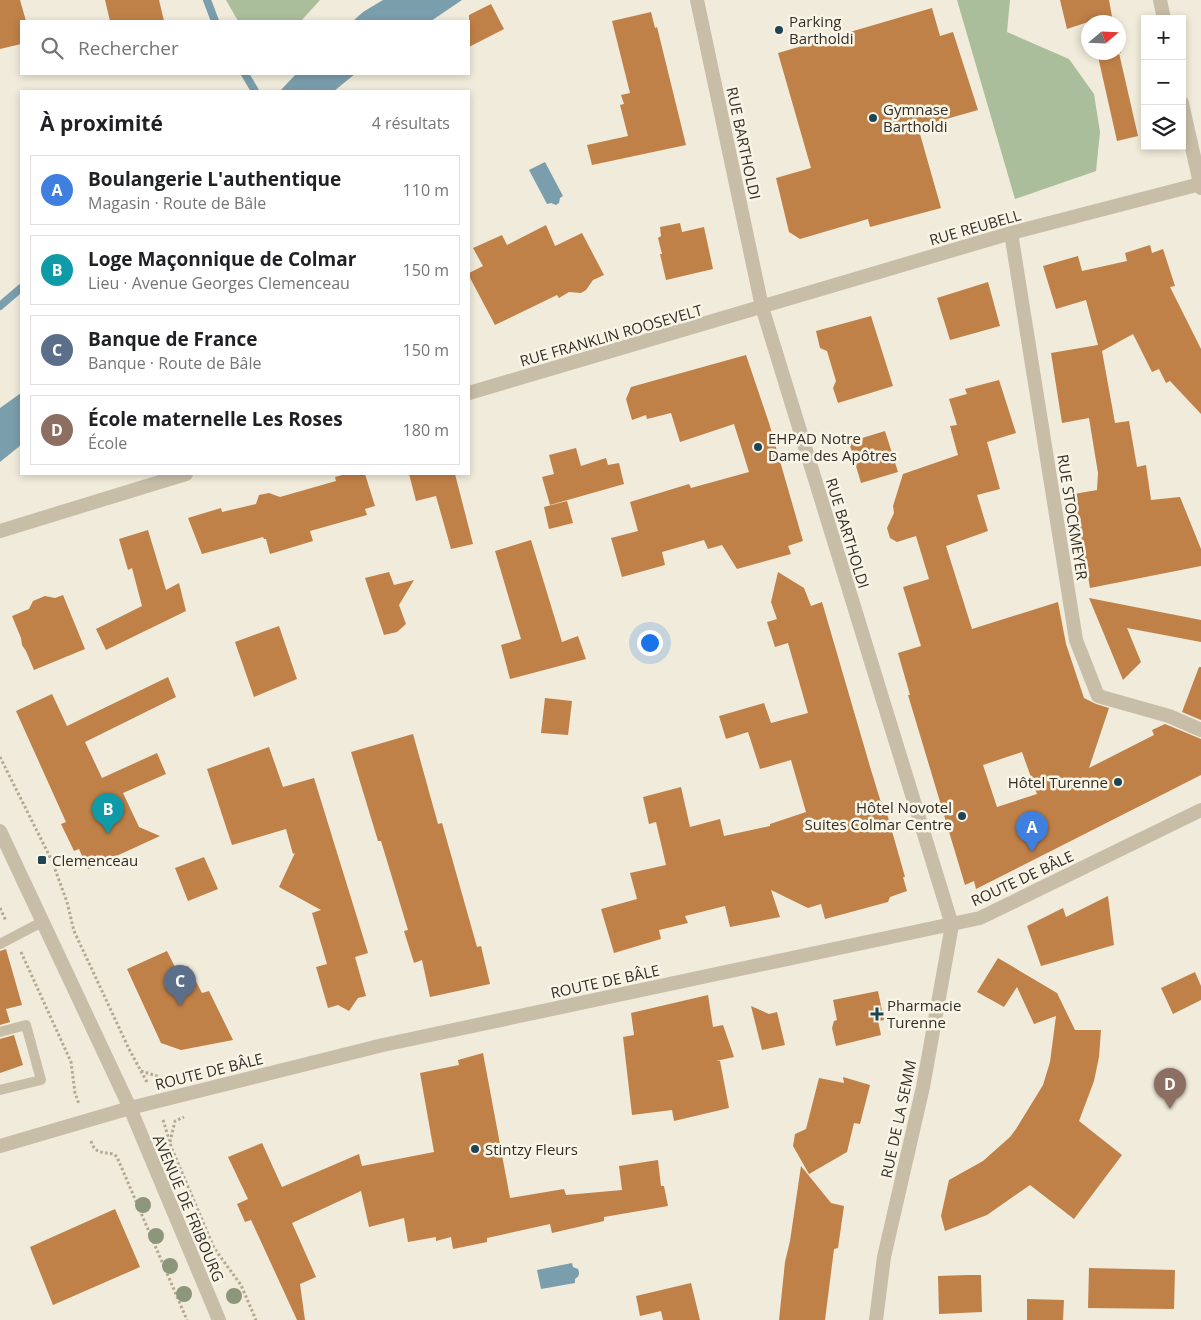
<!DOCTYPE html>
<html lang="fr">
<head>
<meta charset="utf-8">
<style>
	body { margin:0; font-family:"Open Sans",sans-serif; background:#f6f6f6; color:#202124 }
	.controls { position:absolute; right:15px; top:15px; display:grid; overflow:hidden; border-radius:0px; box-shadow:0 2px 8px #0003 }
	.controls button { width:45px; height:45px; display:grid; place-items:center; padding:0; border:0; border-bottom:1px solid #e0e0e0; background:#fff; color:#202124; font:25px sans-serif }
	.compass { position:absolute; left:1081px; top:15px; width:45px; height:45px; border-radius:50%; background:#fff; box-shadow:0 2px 8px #0003; rotate:71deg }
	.you { position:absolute; left:649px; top:642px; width:18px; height:18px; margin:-12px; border:4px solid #fff; border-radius:50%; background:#1a73e8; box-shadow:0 0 0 8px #1a73e833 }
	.badge { display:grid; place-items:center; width:32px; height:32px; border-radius:50%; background:#2563eb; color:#fff; font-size:16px; font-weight:700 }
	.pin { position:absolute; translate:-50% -41px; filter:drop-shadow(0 1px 2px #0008) }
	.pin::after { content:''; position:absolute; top:26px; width:18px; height:15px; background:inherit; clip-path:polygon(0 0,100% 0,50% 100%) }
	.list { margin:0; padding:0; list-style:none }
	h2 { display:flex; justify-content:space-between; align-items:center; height:65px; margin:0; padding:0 20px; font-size:21px }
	h2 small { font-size:16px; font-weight:400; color:#757577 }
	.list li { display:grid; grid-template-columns:32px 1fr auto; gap:15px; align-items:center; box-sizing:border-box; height:70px; margin:0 10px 10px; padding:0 10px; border:1px solid #e0e0e0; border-radius:0px }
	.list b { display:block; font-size:19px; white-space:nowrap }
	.list p { margin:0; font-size:16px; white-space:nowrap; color:#757577 }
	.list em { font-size:16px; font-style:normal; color:#757577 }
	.icon { flex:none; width:28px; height:28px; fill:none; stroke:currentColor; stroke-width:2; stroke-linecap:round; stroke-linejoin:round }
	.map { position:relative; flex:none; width:1201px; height:1320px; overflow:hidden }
	.search { position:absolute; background:#fff; box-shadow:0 2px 8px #0003; left:20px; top:20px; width:450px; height:55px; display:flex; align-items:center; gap:12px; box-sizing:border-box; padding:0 18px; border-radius:0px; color:#757577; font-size:19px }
	.panel { position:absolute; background:#fff; box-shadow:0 2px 8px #0003; left:20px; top:90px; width:450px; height:385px; border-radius:0px }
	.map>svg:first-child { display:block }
</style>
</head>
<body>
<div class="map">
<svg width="1201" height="1320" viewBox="0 0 1201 1320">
	<rect width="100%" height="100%" fill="#f0ebda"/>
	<g fill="#aabe9b">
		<path d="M226,0H320L301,21H238Z"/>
		<path d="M957,0H1010L1007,32L1069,59L1094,94L1100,132L1096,171L1015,199Z"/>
	</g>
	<g fill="#7b9eac">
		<path d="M383,0H462L431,21H353L363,12Z"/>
		<path d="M296,74H355L334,91H280Z"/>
		<path d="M545,162L563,196L560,198L559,203L556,205L551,203L547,204L529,170Z"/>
		<path d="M21,393V445L0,462V408Z"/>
		<path d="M572,1263L573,1267L578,1269C580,1274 579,1277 575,1279V1283L541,1289L537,1270Z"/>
	</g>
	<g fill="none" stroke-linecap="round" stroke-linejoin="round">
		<g stroke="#7b9eac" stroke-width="8">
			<path d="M207,0L215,21"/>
			<path d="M245,74L255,91"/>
			<path d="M0,306L21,288"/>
		</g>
	</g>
	<g fill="#c08148" fill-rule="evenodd">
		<path d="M0,0H20L26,21H21V44L0,49Z"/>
		<path d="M105,0H159L164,21H110Z"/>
		<path d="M1060,0H1109L1113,22H1088L1067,29Z"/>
		<path d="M491,4L504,29L469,47V15Z"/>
		<path d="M932,8L940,36L953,32L978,110L918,127L941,208L870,227L868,219L800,239L789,232L776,178L811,168L778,53Z"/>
		<path d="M651,12L655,28L657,27L686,145L592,165L587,145L628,136L620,105L624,104L621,95L630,93L612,21Z"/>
		<path d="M1118,44L1121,53H1119L1138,136L1117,141L1097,52H1118Z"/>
		<path d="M680,223L682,232L704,227L713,269L666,280L660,254H662L658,238L661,236L660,227Z"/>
		<path d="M546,225L555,246L582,233L604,275L593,280L586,290L581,293L569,292L559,298L557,295L495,325L469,276V273L483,266L473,248L502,235L507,245Z"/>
		<path d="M1150,245L1152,253L1163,249L1175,286L1170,287L1201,349V414L1170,381L1166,383L1159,369L1152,372L1133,334L1102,351L1115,423L1129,421L1137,467L1146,465L1151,500L1180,497L1201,549V566L1090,588L1074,494L1097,490L1098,473L1089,418L1062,423L1051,353L1098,345L1086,300L1056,309L1043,266L1078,256L1082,271L1127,261L1125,253Z"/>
		<path d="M988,282L1000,326L950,340L937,298Z"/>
		<path d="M871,316L893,386L838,403L833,388L836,381L827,351L820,348L816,331Z"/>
		<path d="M746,355L769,423L803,541L788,546L791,554L737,569L722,545L708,549L704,540L662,552L665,565L622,577L611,538L638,531L630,502L689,484L691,488L749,472L734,424L680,442L671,413L647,419L646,415L632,420L626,399L631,387Z"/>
		<path d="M999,380L1016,433L987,442L1000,489L977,495L988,531L946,546L972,629L1058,602L1066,644L1084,698L1096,704L1109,708L1089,768L1154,735L1152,730L1165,724L1201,739V775L976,889L974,881L965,885L908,695H910L898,653L921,646L903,587L929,579L916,536L897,542L890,538L887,528L894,513L893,506L903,474L958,455L950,426L957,425L949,399L967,394L965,389ZM1022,752L1037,794L997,807L983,765Z"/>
		<path d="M885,431L898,472L861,483L849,442Z"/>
		<path d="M576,448L581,466L606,458L608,465L619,463L624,484L550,505L542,477L554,474L549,455Z"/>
		<path d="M346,474H365L375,506L365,509L367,515L310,531L313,541L270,554L266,539H264L263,537L202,554L188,518L221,508L222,512L256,504L259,495L269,493L280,497L336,481L335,477Z"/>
		<path d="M409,474H455L473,544L451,549L436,496L416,501Z"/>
		<path d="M567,501L573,523L549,529L544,507Z"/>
		<path d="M148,530L166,590L179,583L186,611L106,650L96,629L142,606L132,568L128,570L119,539Z"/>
		<path d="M531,540L562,642L578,636L586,659L510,679L501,645L521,639L495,551Z"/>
		<path d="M389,572L394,585L414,580L399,605L406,624L397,632L384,635L365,578Z"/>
		<path d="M778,572L804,588L811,606L822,602L871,770L883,809L886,810L905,877H903L907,891L890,897L888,902L825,919L821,904L808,908L771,890L780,917L730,927L725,906L685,916L688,923L659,930L661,939L614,953L601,909L637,899L630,873L666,865L656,822L649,824L643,797L681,787L690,827L720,819L724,836L770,826V824L806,812L791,760L760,769L748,732L726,739L719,716L764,703L771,723L808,713L788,643L775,647L767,622L777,619L771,602Z"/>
		<path d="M63,595L85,649L34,670L26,651L22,645L21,638L12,616L29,609L33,601L45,596L55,598Z"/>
		<path d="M1089,598L1201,620V642L1127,628L1141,662L1123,680Z"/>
		<path d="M279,626L297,679L254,697L235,642Z"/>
		<path d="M1199,667H1201V720L1182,712Z"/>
		<path d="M168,677L176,697L85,742L102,778L157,753L166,774L123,793L139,827L160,836L88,869L79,849L74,851L61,824L66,822L16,711L52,694L67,726Z"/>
		<path d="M545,698L572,701L568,735L541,733Z"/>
		<path d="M413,734L438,824L442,823L477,947L481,946L490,984L430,997L422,960L414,963L404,931L408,930L381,841H378L351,752Z"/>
		<path d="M269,747L283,787L314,778L368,953L355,957L366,996L358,998L349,1011L338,1005L328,1008L316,967L327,964L312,913L321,910L279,887L295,853L293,854L286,829L232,845L207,769Z"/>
		<path d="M204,857L218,889L188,901L175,868Z"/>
		<path d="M1108,896L1114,945L1041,966L1027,926L1063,908L1066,917Z"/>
		<path d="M6,949L22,1005L6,1009L10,1022L0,1025V951Z"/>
		<path d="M167,951L177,971L188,966L202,993L209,991L233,1040L181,1050L161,1043L127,969Z"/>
		<path d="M998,958L1057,993L1075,1030H1101L1099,1057L1094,1081L1079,1121L1122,1155L1074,1219L1030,1185L987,1215L945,1231L941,1216L949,1180L983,1161L1010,1137L1016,1129L1043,1085L1050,1062L1056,1016L1034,1024L1017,987L1004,1007L977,992Z"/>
		<path d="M1195,972L1201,986V1000L1173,1014L1161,988Z"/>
		<path d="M878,991L884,1020L878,1021L881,1035L836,1046L832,1028L834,1021L837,1020L833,1000Z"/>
		<path d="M708,995L713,1027L723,1025L734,1057L716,1061H720L729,1108L674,1121L672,1110L632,1115L623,1037L634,1035L631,1013Z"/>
		<path d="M751,1006L769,1014L777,1012L785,1045L762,1050Z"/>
		<path d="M14,1035L23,1065L0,1073V1039Z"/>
		<path d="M483,1053L510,1198L564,1189L566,1195L622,1190L619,1166L658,1160L661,1186H664L668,1206L604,1217V1221L552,1233L550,1224L487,1238V1242L453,1249L451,1237L436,1241V1237L408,1242L404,1218L369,1227L361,1191L292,1223L316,1277L300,1284L305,1320H297L251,1220L245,1222L237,1204L248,1199L228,1157L262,1143L282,1187L359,1154L362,1166L434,1152L420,1073L459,1065L458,1060Z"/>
		<path d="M843,1077L870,1085L860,1124L854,1123L847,1152L809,1174L793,1146L795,1134L806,1129L819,1078L844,1083Z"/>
		<path d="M801,1166L831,1203L844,1206L838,1248L834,1249L825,1320H779L785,1262L790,1241Z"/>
		<path d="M115,1209L140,1267L53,1305L30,1247Z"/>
		<path d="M1089,1268L1175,1270L1174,1309L1088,1308Z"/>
		<path d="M967,1275H981L982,1312L939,1314L938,1276Z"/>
		<path d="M691,1283L700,1320H663L661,1311L640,1316L636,1296Z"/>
		<path d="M1027,1299L1064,1300L1063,1320H1027Z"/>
	</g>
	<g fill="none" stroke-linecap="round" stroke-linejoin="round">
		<g stroke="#b3a891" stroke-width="3" stroke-dasharray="2.5 2.5" stroke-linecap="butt">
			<path d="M0,757L52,861L67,902L74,931L129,1049L148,1084"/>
			<path d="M0,908L6,921"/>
			<path d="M21,952L71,1062L75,1093L79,1104"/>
			<path d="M141,1071L163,1078"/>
			<path d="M163,1120L172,1149L214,1248L241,1285L256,1320"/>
			<path d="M91,1141C95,1154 102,1152 114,1154L117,1157L187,1320"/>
			<path d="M170,1142L175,1121L184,1117"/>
		</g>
		<g stroke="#c8bda7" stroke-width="10">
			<path d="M0,944L42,922"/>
			<path d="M0,1032L26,1025L41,1080L0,1090"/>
		</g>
		<g stroke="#c8bda7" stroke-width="14">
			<path d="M697,0L762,307L952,925L923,1087L884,1257L876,1320"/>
			<path d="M1011,233L1076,640L1098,696L1169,716L1201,730"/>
			<path d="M469,393L1011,233L1200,184"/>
			<path d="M0,531L186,474"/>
		</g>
		<g stroke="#c8bda7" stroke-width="14">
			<path d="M1160,0L1164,19"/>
			<path d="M1182,103L1201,188"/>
			<path d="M0,831L130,1108L219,1320"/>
			<path d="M0,1146L130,1108L383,1045L980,918L1201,810"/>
		</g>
	</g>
	<g fill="#8c967a">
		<circle cx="143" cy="1205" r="8"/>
		<circle cx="156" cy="1236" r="8"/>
		<circle cx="170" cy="1266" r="8"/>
		<circle cx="184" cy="1294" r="8"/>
		<circle cx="234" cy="1296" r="8"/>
	</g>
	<g fill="#1f4454" stroke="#f8f4e6" stroke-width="2">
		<circle cx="779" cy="30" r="5"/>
		<circle cx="873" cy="118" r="5"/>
		<circle cx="758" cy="447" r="5"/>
		<circle cx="1118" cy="782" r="5"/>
		<circle cx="962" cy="816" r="5"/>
		<rect x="37" y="855" width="10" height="10" rx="2.5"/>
		<path d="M874.5 1006.5h5v5h5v5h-5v5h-5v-5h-5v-5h5z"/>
		<circle cx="475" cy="1149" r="5"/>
	</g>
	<g text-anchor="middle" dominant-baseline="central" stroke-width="5" stroke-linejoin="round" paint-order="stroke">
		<g font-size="15" fill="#342e27" stroke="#f8f4e6" text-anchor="start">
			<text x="789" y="21">Parking<tspan x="789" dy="17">Bartholdi</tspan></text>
			<text x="883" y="109">Gymnase<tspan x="883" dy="17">Bartholdi</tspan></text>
			<text x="768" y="438">EHPAD Notre<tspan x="768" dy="17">Dame des Apôtres</tspan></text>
			<text x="1108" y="782" text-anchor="end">Hôtel Turenne</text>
			<text x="952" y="807" text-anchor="end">Hôtel Novotel<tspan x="952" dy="17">Suites Colmar Centre</tspan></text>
			<text x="52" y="860">Clemenceau</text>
			<text x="887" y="1005">Pharmacie<tspan x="887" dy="17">Turenne</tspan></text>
			<text x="485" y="1149">Stintzy Fleurs</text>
		</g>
		<g font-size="15" fill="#342e27" stroke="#f8f4e6">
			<text transform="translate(744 143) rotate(78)">RUE BARTHOLDI</text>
			<text transform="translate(975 227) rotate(-16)">RUE REUBELL</text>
			<text transform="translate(611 335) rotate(-16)">RUE FRANKLIN ROOSEVELT</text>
			<text transform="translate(1073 517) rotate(81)">RUE STOCKMEYER</text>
			<text transform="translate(848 533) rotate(73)">RUE BARTHOLDI</text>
			<text transform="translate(1022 878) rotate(-25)">ROUTE DE BÂLE</text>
			<text transform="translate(605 981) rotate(-12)">ROUTE DE BÂLE</text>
			<text transform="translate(209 1071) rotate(-14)">ROUTE DE BÂLE</text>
			<text transform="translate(898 1119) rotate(-78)">RUE DE LA SEMM</text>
			<text transform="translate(189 1208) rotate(67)">AVENUE DE FRIBOURG</text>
		</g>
	</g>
</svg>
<div class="controls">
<button>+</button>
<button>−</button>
<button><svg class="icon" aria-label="layers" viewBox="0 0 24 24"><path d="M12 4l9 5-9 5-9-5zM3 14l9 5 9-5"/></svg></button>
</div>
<svg class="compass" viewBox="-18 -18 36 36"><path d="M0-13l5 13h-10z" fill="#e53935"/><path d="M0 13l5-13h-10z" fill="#757577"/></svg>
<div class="you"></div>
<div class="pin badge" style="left:1032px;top:852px;background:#3f7fe0">A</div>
<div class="pin badge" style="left:108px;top:834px;background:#0f9aa8">B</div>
<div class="pin badge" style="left:180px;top:1006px;background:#5c6f8a">C</div>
<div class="pin badge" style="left:1170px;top:1109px;background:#8d6e63">D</div>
<div class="search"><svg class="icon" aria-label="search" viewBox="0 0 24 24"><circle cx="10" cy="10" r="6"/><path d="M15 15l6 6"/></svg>Rechercher</div>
<section class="panel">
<h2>À proximité<small>4 résultats</small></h2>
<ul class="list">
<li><span class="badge" style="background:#3f7fe0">A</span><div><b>Boulangerie L'authentique</b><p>Magasin · Route de Bâle</p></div><em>110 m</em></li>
<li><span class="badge" style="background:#0f9aa8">B</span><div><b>Loge Maçonnique de Colmar</b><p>Lieu · Avenue Georges Clemenceau</p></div><em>150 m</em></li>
<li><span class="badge" style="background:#5c6f8a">C</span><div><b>Banque de France</b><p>Banque · Route de Bâle</p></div><em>150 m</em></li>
<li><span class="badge" style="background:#8d6e63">D</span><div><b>École maternelle Les Roses</b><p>École</p></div><em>180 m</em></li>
</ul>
</section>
</div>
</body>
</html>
